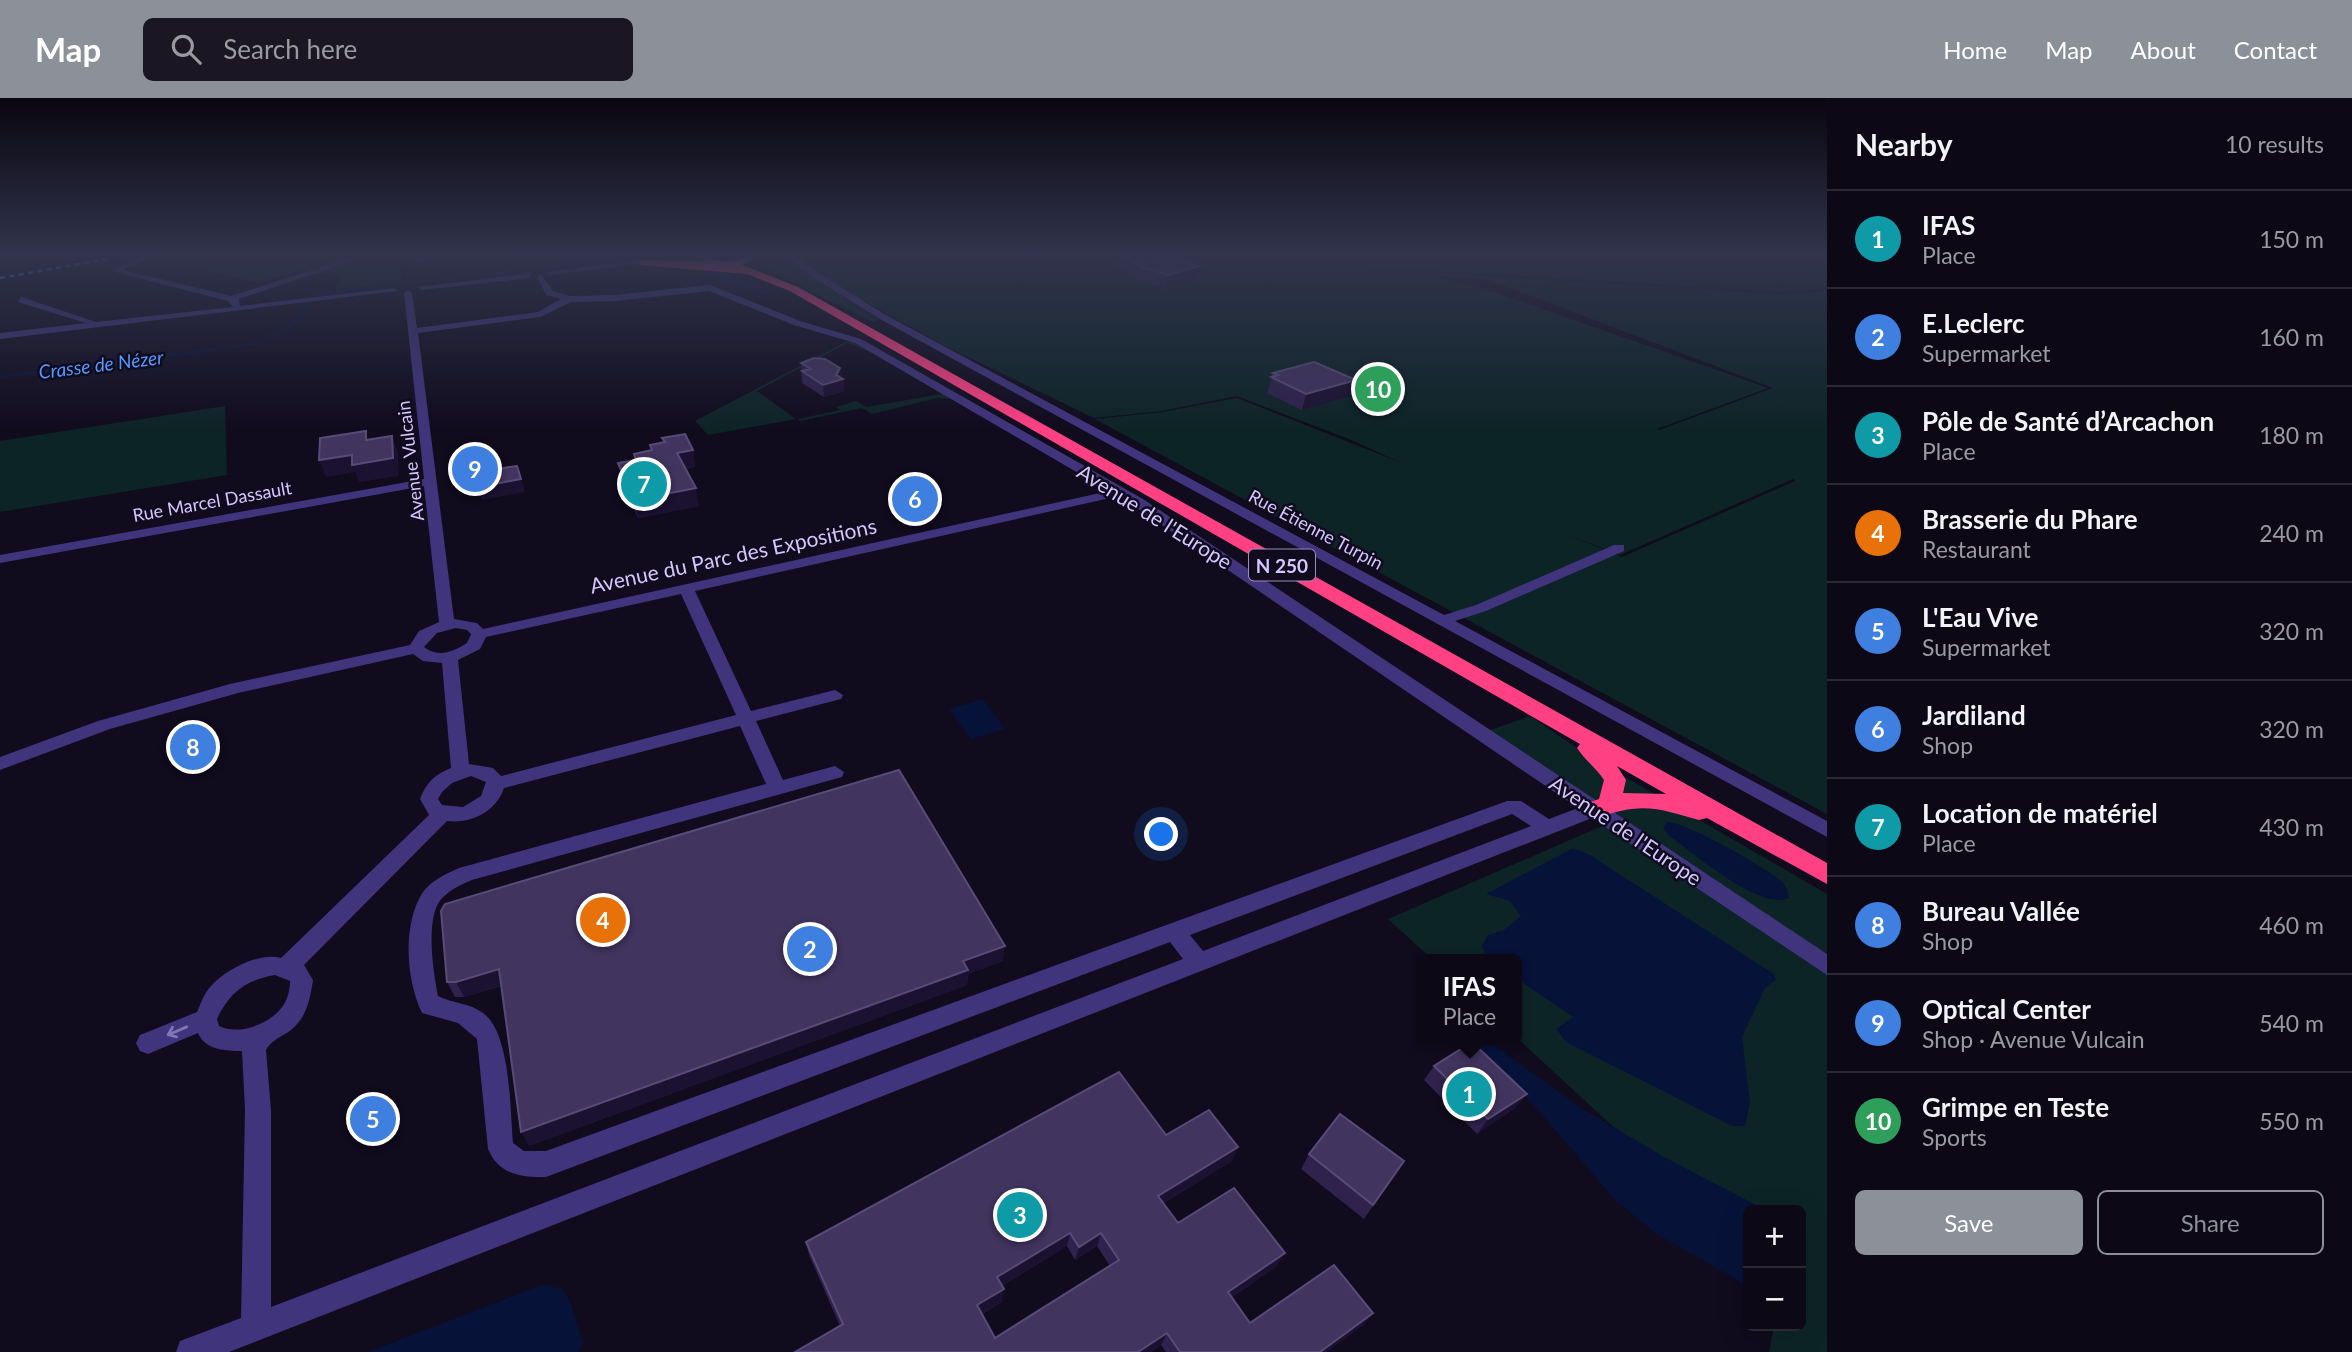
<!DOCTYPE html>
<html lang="en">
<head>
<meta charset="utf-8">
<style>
	body { margin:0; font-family:Lato,sans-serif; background:#1a1623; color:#f1f3f6 }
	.controls { position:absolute; right:21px; bottom:21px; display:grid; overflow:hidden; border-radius:10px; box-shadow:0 7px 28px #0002 }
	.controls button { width:63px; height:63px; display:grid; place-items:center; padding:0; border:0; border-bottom:2px solid #2c2935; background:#0c0816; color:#f1f3f6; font:35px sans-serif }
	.you { position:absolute; left:1162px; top:737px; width:24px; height:24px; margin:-18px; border:5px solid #fff; border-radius:50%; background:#1a73e8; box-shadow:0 0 0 10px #1a73e833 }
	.badge { display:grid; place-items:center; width:46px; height:46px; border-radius:50%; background:#8c9099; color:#fff; font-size:23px; font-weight:700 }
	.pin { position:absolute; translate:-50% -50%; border:4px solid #fff; box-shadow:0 2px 7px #0006 }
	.popup { position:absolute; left:1417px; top:856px; width:105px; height:91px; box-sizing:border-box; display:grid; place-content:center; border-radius:10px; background:#0c0816; filter:drop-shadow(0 2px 5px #0005); font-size:23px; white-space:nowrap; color:#9a9aa1 }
	.popup b { font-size:26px; color:#f1f3f6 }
	.popup::after { content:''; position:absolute; left:50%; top:100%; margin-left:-14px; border:14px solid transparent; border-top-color:#0c0816 }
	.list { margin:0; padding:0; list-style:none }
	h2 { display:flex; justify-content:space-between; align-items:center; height:91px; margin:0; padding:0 28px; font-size:30px }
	h2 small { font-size:23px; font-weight:400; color:#9a9aa1 }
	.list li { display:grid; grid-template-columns:46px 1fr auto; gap:21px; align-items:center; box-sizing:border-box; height:98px; padding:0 28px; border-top:2px solid #2c2935 }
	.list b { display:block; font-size:26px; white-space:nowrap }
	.list p { margin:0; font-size:23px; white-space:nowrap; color:#9a9aa1 }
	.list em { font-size:23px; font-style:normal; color:#9a9aa1 }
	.actions { display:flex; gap:14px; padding:21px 28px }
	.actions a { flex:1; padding:16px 0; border:2px solid #8c9099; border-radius:10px; text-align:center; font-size:24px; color:#8c9099 }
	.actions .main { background:#8c9099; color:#fff }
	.icon { flex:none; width:38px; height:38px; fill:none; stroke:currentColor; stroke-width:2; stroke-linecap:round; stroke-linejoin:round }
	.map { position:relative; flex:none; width:1827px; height:1254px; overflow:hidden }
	header { display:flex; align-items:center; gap:42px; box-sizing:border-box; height:98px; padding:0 35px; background:#8c9099; color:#fff }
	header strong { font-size:33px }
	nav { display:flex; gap:38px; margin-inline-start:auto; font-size:24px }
	.search { width:490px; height:63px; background:#1a1623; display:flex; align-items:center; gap:18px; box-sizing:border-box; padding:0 24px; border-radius:10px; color:#9a9aa1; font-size:26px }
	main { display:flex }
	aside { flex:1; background:#0c0816 }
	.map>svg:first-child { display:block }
</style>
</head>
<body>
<header>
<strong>Map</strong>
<div class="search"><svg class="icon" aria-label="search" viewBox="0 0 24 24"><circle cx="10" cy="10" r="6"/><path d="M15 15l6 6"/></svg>Search here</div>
<nav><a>Home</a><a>Map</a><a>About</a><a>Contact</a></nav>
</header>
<main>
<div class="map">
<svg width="1827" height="1254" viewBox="0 0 1827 1254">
	<rect width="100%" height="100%" fill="#100b1d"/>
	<g fill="#0d2427" fill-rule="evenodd">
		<path d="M167,157H409L401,184L335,191L343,179L299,173L258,185L153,160Z"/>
		<path d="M756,157H785L806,175L880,222L872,224L761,168Z"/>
		<path d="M797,157H950L1024,166L1095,168V160L1031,157H1827V716L1095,321L1163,314L1237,300L1399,364L1354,343L1237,298L1162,313L1094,320L943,247L820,178L795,160ZM1439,179L1489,182L1773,290L1659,332L1657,331L1768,290L1497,195ZM1793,381L1795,383L1622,459L1561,434L1620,457Z"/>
		<path d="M853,243L877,257L848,245L757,293L796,321L708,337L695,323L845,244Z"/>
		<path d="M931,289L950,298L949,301L938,300L872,316L862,310L800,323L798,321L840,312L836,309L856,303L867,309L941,296Z"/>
		<path d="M225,308L227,377L0,414V343Z"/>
		<path d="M1530,618L1586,656L1827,796V1254H1769L1774,1228H1801V1112H1748V1153L1516,939V861H1432L1388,821L1602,728L1476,637Z"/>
	</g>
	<g fill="#071239">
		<path d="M715,173L744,181L773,194L759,196L706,175Z"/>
		<path d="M983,601L1005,631L971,641L949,611Z"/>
		<path d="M1668,724C1688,725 1763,768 1780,782C1786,787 1788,793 1789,800C1759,813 1694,755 1668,737L1663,729Z"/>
		<path d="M1573,750L1590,757L1774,876L1776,882L1765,890L1742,939L1750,1005L1745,1028H1732L1566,944L1556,931L1573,919L1516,880V861H1487L1482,848L1488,837L1504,832L1521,818L1510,803L1486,796Z"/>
		<path d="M1467,942H1487L1578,1008L1666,1060L1758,1108L1760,1112H1748V1185L1744,1186L1657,1136L1615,1102L1532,1005Z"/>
		<path d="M542,1187L561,1190L571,1205L583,1246L578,1254H368Z"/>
	</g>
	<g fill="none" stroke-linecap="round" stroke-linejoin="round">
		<g stroke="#071239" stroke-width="2.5">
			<path d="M1173,160L1396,172"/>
			<path d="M1400,172L1782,195L1827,192"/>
			<path d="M311,201L317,196L643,157"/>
			<path d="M0,279L254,246L296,225L310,203"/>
		</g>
		<g fill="#40347d" fill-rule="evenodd">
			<path d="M146,157H156L123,172L231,198L359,157H370L239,201L240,208L394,190L398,193L0,241V235L86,225L18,204L21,199L96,224L233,209L228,203L111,173Z"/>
			<path d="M429,157L437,161L415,164L411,162Z"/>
			<path d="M787,157H796L815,173L886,217L1444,517L1476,507L1614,447H1624V453L1486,513L1455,523L1827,723V739L880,221L809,177Z"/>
			<path d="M641,162L713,163L717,165L713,167L641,166L550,177L546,174Z"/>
			<path d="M532,175L529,180L422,192L418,189Z"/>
			<path d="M541,176L553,193L569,198L615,197L710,187L800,223L861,241L1143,401L1827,856V877L1592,720L229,1254H176L180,1243L241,1220L245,1012L242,953C226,953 205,952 198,935L148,956L140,953L136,945L140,937L197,914C201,905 204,896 210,889C225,872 259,854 281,860L429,717L420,701C426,685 435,676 451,670L442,565L423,563L413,556L238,595L110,631L0,672V659L98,623L230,586L410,547L419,533L439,524L424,388L0,465V457L424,381L404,195L408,192L412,195L417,230L538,214L561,201L546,197L537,179ZM709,193L794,227L855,245L1109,393L483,531L477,525L454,521L418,235L540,219L571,204L615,203ZM1119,398L1578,710L1549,721L1521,703H1507L546,1053H524L513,1045C510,1012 511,935 483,915C470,905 451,905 438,898C433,874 426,825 439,804C447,793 460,787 472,782L842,679L844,674L835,668L783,682L756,623L841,601L843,597L835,592L751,613L695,493ZM681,496L736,617L501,678L493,670L469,666L458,562L480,551L486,539ZM456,530L467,532L471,536L467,545C453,554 438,560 424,549L437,535ZM740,628L766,686L459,770C446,776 432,782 423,794C402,826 406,882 422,915L458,925L477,941L488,1051C499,1077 521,1079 546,1079L1170,844L1183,861L271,1209V1012L266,952C272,941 282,939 291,932C307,919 310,901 313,882L304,867L447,723C471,726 496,714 504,690ZM471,678L486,684L481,698L463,709L442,707L438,701L442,694L452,685ZM1512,716L1531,728L1203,853L1190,837ZM275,877L290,883C290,888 289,895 287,900C279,923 241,939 219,928L217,921C229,895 246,882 275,877Z"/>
		</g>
		<path fill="#d44dff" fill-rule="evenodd" d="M705,157H715L712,161C724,165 735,165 745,159L744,157H752L754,160C740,171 723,170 706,165L703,159Z"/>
		<path fill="#ff4183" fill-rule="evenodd" d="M638,162L703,164L730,169L727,166L732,163L798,189L1827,765V786L1707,720L1699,722C1676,716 1656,708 1632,711C1617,712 1602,721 1588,717L1584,711L1588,705L1599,701L1604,682C1596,670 1585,662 1577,650L1580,646L790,193L747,176L641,167ZM1617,668L1666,696L1623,695L1626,682Z"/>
		<path stroke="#00b9f1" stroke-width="2.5" stroke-dasharray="5 4.5" stroke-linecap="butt" d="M0,180L129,157"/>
	</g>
	<g fill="#2f224c" fill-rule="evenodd">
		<path d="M1116,157H1148L1197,182L1166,191L1143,184L1115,168Z"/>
		<path d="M801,265L840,270L841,280L843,281L844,293L824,299L802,285Z"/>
		<path d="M1273,275L1356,282L1351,298L1302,312L1267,295Z"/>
		<path d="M662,340L693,352L695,369L686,371L699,408L638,420L622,383L618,365L635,362L634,356L651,353L650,347L663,344Z"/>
		<path d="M1003,863L968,876L967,887L529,1048L501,888L464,899H455L447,884Z"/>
		<path d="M1434,968L1515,1010L1477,1036L1424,982Z"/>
		<path d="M1166,1037L1232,1063L1164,1105L1178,1125L1277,1168L1232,1199L1250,1225L1373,1215L1363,1227L1326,1254H1166L1161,1247L1151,1254L840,1228L809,1157L806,1144ZM1067,1148L1075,1162L1097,1148L1110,1168L995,1240L982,1216L1002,1204V1188Z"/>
		<path d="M1309,1056L1404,1063L1364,1121L1301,1071Z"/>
	</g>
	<g fill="#1b1231">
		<path d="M1199,168L1197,182L1166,191L1168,177Z"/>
		<path d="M840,270L841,282L843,281L844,293L824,299L823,287L836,277Z"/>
		<path d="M1356,282L1351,298L1302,312L1306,296Z"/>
		<path d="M392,338L398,355L399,378L359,384L355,374L326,379L319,362Z"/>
		<path d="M693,352L695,369L680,372L677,355Z"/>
		<path d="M521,381L525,394L482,402L478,389Z"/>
		<path d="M696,390L699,408L638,420L634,402Z"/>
		<path d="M1005,848L1003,863L968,876L967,887L529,1048L521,1034L963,863Z"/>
		<path d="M499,871L506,886L464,899L456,884Z"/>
		<path d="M1527,996L1515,1010L1477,1036L1488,1021Z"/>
		<path d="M1238,1049L1232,1063L1154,1111L1158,1098Z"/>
		<path d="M1070,1135L1067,1148L996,1192L997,1179Z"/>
		<path d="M1101,1135L1097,1148L1075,1162L1079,1149Z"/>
		<path d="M1285,1155L1277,1168L1221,1206L1228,1194Z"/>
		<path d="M1004,1191L1002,1204L976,1219L977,1207Z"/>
		<path d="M1373,1215L1363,1227L1326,1254H1320Z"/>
		<path d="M1167,1235L1161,1247L1151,1254H1138Z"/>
	</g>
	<g fill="#41345f" stroke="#584b78" stroke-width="2" fill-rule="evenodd">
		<path d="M1120,157L1174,158L1199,168L1168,177L1145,170Z"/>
		<path d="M814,260L825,261L840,270L836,277L843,281L823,287L802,273L811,271L801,265Z"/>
		<path d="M1314,264L1356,282L1306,296L1271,279L1278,277L1273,275Z"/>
		<path d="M366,333V342L392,338L393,360L352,367V357L319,362L320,340Z"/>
		<path d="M685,336L693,352L677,355L696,390L634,402L618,365L636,362L634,356L652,352L650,347L665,344L662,340Z"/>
		<path d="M517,368L521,381L478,389L475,374Z"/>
		<path d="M899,672L1005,848L963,863L968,872L521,1034L499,871L456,884H447L441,813L445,806Z"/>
		<path d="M1472,944L1527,996L1488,1021L1434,968Z"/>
		<path d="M1119,974L1166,1037L1209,1012L1238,1049L1158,1098L1178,1125L1234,1090L1285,1155L1228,1194L1250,1225L1334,1167L1373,1215L1320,1254H1180L1167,1235L1138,1254H795L843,1226L806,1144ZM1070,1135L1079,1149L1101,1135L1119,1162L995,1240L977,1207L1004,1191L997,1179Z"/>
		<path d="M1340,1016L1404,1063L1373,1107L1309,1056Z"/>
	</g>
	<defs><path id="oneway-shaft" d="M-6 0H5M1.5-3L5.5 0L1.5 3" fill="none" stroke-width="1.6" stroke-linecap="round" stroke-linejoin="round" transform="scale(1.75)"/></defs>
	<use stroke="#8376b8" href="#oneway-shaft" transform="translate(177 933) rotate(157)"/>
	<linearGradient id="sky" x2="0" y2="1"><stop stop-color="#090610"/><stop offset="0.47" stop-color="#31344c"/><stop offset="1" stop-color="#31344c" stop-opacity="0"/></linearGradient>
	<rect width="1827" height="332" fill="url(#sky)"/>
	<g text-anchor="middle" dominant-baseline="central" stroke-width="5" stroke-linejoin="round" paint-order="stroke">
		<g font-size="18" fill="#d4c6ff" stroke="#100b1d">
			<text transform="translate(410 363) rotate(-97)">Avenue Vulcain</text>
			<text transform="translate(212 403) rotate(-10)">Rue Marcel Dassault</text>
			<text transform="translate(1316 431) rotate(28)">Rue Étienne Turpin</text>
		</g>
		<g font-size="19" font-style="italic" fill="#5499ff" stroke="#100b1d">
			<text transform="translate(101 266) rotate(-7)">Crasse de Nézer</text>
		</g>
		<rect fill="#100b1d" stroke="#998ebb" stroke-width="2" x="1249" y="451.5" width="66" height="31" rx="5"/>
		<g font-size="19" font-weight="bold" fill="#d4c6ff">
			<text x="1282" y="467">N 250</text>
		</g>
		<g font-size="21" fill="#d4c6ff" stroke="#100b1d">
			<text transform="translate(1155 418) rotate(32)">Avenue de l'Europe</text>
			<text transform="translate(733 457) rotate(-12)">Avenue du Parc des Expositions</text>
			<text transform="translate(1626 732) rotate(34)">Avenue de l'Europe</text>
		</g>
	</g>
</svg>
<div class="controls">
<button>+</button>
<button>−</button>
</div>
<div class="you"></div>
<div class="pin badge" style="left:1469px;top:996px;background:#0f9aa8">1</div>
<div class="popup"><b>IFAS</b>Place</div>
<div class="pin badge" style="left:810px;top:851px;background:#3f7fe0">2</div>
<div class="pin badge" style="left:1020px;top:1117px;background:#0f9aa8">3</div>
<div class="pin badge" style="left:603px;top:822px;background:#e8710a">4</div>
<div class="pin badge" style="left:373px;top:1021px;background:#3f7fe0">5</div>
<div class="pin badge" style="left:915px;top:401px;background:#3f7fe0">6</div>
<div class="pin badge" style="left:644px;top:386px;background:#0f9aa8">7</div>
<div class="pin badge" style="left:193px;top:649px;background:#3f7fe0">8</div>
<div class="pin badge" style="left:475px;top:371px;background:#3f7fe0">9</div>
<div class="pin badge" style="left:1378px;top:291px;background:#2e9e5b">10</div>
</div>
<aside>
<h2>Nearby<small>10 results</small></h2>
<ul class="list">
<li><span class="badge" style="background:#0f9aa8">1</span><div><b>IFAS</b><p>Place</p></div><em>150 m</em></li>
<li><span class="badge" style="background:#3f7fe0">2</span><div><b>E.Leclerc</b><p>Supermarket</p></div><em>160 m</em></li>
<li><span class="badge" style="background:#0f9aa8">3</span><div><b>Pôle de Santé d’Arcachon</b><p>Place</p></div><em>180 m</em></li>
<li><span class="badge" style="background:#e8710a">4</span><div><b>Brasserie du Phare</b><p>Restaurant</p></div><em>240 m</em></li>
<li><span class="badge" style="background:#3f7fe0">5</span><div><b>L'Eau Vive</b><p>Supermarket</p></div><em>320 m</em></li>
<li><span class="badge" style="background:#3f7fe0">6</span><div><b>Jardiland</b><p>Shop</p></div><em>320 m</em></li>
<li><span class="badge" style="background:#0f9aa8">7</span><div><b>Location de matériel</b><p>Place</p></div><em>430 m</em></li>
<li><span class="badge" style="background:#3f7fe0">8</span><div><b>Bureau Vallée</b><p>Shop</p></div><em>460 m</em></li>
<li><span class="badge" style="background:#3f7fe0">9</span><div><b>Optical Center</b><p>Shop · Avenue Vulcain</p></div><em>540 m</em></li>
<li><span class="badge" style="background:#2e9e5b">10</span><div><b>Grimpe en Teste</b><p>Sports</p></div><em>550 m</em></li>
</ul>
<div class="actions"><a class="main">Save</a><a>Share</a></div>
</aside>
</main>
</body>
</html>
